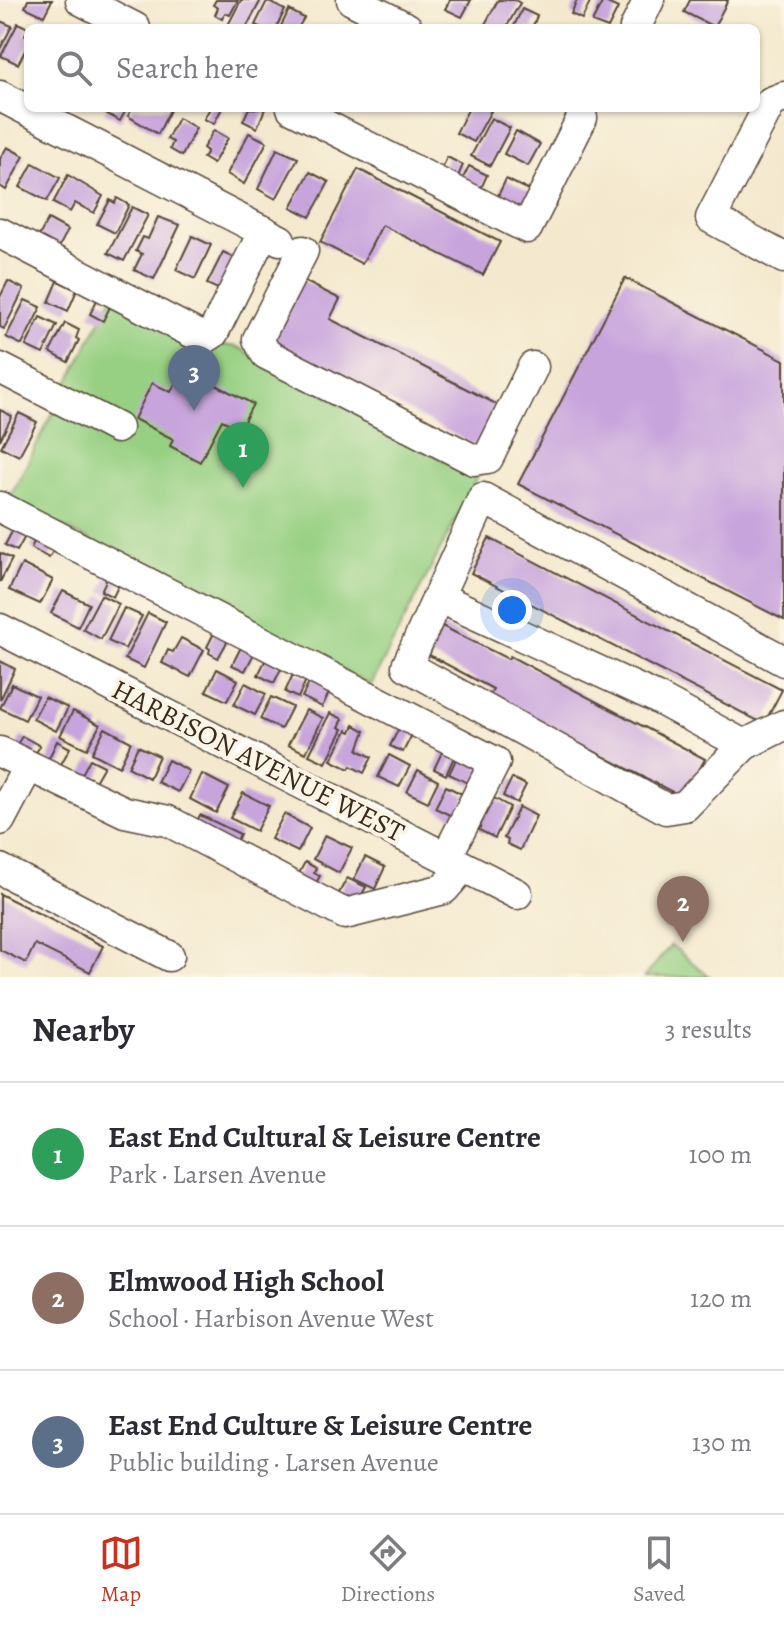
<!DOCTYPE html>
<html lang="en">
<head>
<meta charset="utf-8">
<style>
	body { margin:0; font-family:Alegreya,serif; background:#f2f2f3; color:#2b2b33 }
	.you { position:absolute; left:512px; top:610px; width:28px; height:28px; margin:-20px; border:6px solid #fff; border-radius:50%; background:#1a73e8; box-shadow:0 0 0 12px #1a73e833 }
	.badge { display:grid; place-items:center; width:52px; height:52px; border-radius:50%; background:#c8321e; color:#fff; font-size:26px; font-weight:700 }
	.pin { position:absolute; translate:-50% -66px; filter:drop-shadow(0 2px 4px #0008) }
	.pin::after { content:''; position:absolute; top:42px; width:28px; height:24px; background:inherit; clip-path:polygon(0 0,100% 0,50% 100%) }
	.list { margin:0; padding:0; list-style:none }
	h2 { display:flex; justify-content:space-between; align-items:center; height:104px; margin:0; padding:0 32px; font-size:34px }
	h2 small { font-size:26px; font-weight:400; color:#7c7c81 }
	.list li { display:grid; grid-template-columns:52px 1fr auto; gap:24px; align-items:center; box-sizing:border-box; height:144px; padding:0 32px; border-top:2px solid #e1e1e2 }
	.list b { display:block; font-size:30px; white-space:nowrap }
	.list p { margin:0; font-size:26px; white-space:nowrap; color:#7c7c81 }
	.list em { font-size:26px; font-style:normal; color:#7c7c81 }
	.icon { flex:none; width:44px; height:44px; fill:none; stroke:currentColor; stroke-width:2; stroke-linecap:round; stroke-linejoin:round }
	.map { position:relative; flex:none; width:784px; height:977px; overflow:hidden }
	.search { position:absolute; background:#fff; box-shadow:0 2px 6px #0004; left:24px; right:24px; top:24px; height:88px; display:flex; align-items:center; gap:20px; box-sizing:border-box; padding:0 28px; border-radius:12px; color:#7c7c81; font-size:30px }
	.sheet { height:536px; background:#fff }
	nav { display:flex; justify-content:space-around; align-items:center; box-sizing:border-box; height:112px; border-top:2px solid #e1e1e2; background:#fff; font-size:22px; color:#7c7c81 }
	nav a { display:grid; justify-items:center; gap:4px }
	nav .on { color:#c8321e }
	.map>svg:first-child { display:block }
</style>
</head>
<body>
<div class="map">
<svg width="784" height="977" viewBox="0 0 784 977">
	<rect width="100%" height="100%" fill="#fcf5e5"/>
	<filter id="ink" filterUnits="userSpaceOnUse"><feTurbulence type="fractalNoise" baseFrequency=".0125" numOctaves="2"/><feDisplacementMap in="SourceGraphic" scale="16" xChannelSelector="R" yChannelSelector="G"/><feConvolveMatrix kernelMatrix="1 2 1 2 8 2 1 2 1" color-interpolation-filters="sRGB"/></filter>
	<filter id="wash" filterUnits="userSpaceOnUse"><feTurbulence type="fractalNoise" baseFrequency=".006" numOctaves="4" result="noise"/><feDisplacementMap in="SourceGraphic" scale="32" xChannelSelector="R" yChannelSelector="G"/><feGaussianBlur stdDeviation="1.8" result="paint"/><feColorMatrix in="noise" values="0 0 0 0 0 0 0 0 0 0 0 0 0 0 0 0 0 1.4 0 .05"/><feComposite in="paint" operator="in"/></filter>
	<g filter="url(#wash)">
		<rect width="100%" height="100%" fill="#f4e9ce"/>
		<g fill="#97d083" stroke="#697d50" stroke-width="2">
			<path d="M111,299L196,342L238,347L477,478L371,685L9,499Z"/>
			<path d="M671,945L710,977H645Z"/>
		</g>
		<g id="blocks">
			<g fill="#c8a4dd">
				<path d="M28,0H52L44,16L25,7Z"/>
				<path d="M216,0H238L230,15L225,13L222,19L215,15L218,8L213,5Z"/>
				<path d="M241,0H261L246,28H229L227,27Z"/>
				<path d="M450,0H471L462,17L445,9Z"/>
				<path d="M498,0H515L520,3L506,28H483Z"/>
				<path d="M577,0H591L582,19L571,14Z"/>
				<path d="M690,0H728L714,27L684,12Z"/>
				<path d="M267,1L285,10L276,28H262L255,25Z"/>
				<path d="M603,1L618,8L608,28L592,22Z"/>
				<path d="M522,9L537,16L532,28H513Z"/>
				<path d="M289,10L304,18L298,28H280Z"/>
				<path d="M0,21L12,26L0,49Z"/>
				<path d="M18,23L28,28L25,35L28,36V45L18,64L1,56Z"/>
				<path d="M106,108H127L120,121L104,112Z"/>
				<path d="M132,108H171L158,134L128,116Z"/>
				<path d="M210,108H222L214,124L204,119Z"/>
				<path d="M249,108L265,109L257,128L243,121Z"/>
				<path d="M469,108H485L491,111L474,142L456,133Z"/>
				<path d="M178,118L196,128L182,156L170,149L173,142L167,139Z"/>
				<path d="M491,118L510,128L490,166L471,156Z"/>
				<path d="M214,130L228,138L213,164L203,158L207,151L203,148Z"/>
				<path d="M516,131L540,144L528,166L504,154Z"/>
				<path d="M249,133L267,142L244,184L227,174Z"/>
				<path d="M7,147L24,156L6,190L0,186V159Z"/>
				<path d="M277,149L298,158L276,199L258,189Z"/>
				<path d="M447,157L463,165L456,181L440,173Z"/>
				<path d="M33,163L60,178L47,201L20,187Z"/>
				<path d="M469,166L487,175L479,193L460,184Z"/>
				<path d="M358,169L500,242L483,275L382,225L362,264L320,242Z"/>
				<path d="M310,172L329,182L310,217L291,207Z"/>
				<path d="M68,175L103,196L94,213L75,203L70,212L53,203Z"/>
				<path d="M506,179L532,192L521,215L495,202Z"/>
				<path d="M117,198L129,205L115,233L97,224L110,200L115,203Z"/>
				<path d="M132,207L148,215L124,261L108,253Z"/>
				<path d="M158,217L180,225L154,279L134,270L142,254L136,251L143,237L148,239Z"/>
				<path d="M48,219L68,230L58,249L38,238Z"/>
				<path d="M192,236L211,245L195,279L176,270Z"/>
				<path d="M223,252L241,261L222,291L207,284Z"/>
				<path d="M625,278L784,360V620L518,484Z"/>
				<path d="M300,279L340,299L330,319L500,406L478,447L269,339Z"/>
				<path d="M8,281L24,289L4,329L0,327V297Z"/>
				<path d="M58,281L77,290L68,311L49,302Z"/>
				<path d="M98,298L111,305L103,321L90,314Z"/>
				<path d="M25,300L41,307L22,345L6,337Z"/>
				<path d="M40,317L57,325L43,354L26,346Z"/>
				<path d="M65,323L79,330L76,338L79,340L68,362L50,352Z"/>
				<path d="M183,368L253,404L240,429L222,420L200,462L170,446L173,439L134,419L152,383L171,392Z"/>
				<path d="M0,410L12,416L0,440Z"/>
				<path d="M19,413L37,422L19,456L1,447Z"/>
				<path d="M16,524L28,531L17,551L5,545Z"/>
				<path d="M38,534L57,545L49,558L31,548Z"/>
				<path d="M489,538L782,690L764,724L471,573Z"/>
				<path d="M0,553L12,559L0,582Z"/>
				<path d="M22,564L53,580L40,604L9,590Z"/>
				<path d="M110,572L122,578L113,597L101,591Z"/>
				<path d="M63,591L89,604L78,627L51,613Z"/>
				<path d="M101,595L119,604L101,639L83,629Z"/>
				<path d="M124,608L142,616L125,649L108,641Z"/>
				<path d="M148,613L166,622L144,668L125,659Z"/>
				<path d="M442,626L508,659L510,656L705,759L684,798L489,697L493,689L429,655Z"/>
				<path d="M216,629L230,637L218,658L209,653L210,649L207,647Z"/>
				<path d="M181,638L204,650L190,677L162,663L168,650L173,652Z"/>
				<path d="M243,643L256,650L245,671L232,665Z"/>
				<path d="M267,657L283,665L274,683L258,675Z"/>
				<path d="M0,661L15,669L0,700Z"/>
				<path d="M217,669L238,680L227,701L206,691Z"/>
				<path d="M294,672L307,678L298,698L285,692Z"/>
				<path d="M312,677L332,687L322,707L302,697Z"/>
				<path d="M245,683L266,694L255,715L234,705Z"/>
				<path d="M12,684L37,696L25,720L0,708Z"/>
				<path d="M45,697L68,708L56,731L33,719Z"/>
				<path d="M271,697L292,707L281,729L260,719Z"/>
				<path d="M306,710L323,718L306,753L288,745Z"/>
				<path d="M73,711L100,725L87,749L60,736Z"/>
				<path d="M330,713L343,719L339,727L343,729L326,763L309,755Z"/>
				<path d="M354,725L365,731L358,750L372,757L364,773L351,766L349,769L331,760L347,730L351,732Z"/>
				<path d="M400,726L413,733L403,752L390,746Z"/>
				<path d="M105,728L131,742L119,767L92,753Z"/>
				<path d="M22,736L40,746L33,758L15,748Z"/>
				<path d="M57,741L70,748L60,766L48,760Z"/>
				<path d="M138,746L159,756L149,778L128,767Z"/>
				<path d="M443,750L455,755L446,775L434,769Z"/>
				<path d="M460,751L482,770L474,786L449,774Z"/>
				<path d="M389,755L410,766L399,787L378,777Z"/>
				<path d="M90,759L104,766L93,785L80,778Z"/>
				<path d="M168,760L189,771L178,792L157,782Z"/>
				<path d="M418,770L438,781L428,802L407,792Z"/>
				<path d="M202,774L229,788L216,813L190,799Z"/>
				<path d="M512,778L526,785L517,803L503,796Z"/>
				<path d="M446,786L466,796L456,818L435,808Z"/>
				<path d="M243,793L269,806L256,831L230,818Z"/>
				<path d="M492,797L510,807L495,838L479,830Z"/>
				<path d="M519,807L536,816L520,850L507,844L508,840L504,838Z"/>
				<path d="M284,814L310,828L298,852L271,839Z"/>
				<path d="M200,815L240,834L234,847L194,827Z"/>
				<path d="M325,835L352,848L339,873L313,859Z"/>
				<path d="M365,857L385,867L375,889L354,879Z"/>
				<path d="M305,862L316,868L314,873L320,876L313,888L296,879Z"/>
				<path d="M347,878L366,887L357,904L338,895Z"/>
				<path d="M0,894L103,946L90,972L35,944L26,963L0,950Z"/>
			</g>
		</g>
	</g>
	<g filter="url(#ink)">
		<use href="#blocks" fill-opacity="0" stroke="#574738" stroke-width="2"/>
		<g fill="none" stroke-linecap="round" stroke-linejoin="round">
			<defs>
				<g id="minor">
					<path d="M81,0L135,28"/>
					<path d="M352,0L407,28"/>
					<path d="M635,28L649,0"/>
					<path d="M0,96L280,240"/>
					<path d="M784,97L771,102L711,218L784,258"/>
					<path d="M292,108L527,228L582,118"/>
					<path d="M0,233L199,336L207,337L213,333L264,231"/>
					<path d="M303,251L258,339L266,354L474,460L488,458L533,367"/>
					<path d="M0,368L117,428"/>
					<path d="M0,507L495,762L446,858"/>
					<path d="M438,597L407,666L666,809L685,806L744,745"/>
					<path d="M0,629L517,894"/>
					<path d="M784,661L483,498L438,597L655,697L744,745L784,725"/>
					<path d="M0,752L125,812L168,821L345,914L444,889L463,867"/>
					<path d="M0,820L28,767"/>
					<path d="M0,869L169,956"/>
				</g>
			</defs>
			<use href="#minor" stroke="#574738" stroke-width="33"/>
			<use href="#minor" stroke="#fff" stroke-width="30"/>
		</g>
	</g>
	<g text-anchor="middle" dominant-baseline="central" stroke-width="8" stroke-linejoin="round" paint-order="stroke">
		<g font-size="28" fill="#3b2a1e" stroke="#fcf5e5">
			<text transform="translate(258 761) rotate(27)">HARBISON AVENUE WEST</text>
		</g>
	</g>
</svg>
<div class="you"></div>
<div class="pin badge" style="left:243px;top:488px;background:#2e9e5b">1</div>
<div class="pin badge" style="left:683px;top:942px;background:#8d6e63">2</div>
<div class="pin badge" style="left:194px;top:411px;background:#5c6f8a">3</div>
<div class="search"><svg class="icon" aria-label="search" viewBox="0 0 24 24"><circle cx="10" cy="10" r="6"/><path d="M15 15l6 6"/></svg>Search here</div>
</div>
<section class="sheet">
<h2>Nearby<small>3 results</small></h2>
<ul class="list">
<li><span class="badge" style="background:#2e9e5b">1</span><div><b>East End Cultural &amp; Leisure Centre</b><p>Park · Larsen Avenue</p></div><em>100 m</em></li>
<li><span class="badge" style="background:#8d6e63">2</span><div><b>Elmwood High School</b><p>School · Harbison Avenue West</p></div><em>120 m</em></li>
<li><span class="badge" style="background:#5c6f8a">3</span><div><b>East End Culture &amp; Leisure Centre</b><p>Public building · Larsen Avenue</p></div><em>130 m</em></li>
</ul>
</section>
<nav>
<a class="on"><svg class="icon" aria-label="map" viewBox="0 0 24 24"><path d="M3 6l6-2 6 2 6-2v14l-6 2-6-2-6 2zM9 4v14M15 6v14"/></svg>Map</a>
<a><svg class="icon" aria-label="directions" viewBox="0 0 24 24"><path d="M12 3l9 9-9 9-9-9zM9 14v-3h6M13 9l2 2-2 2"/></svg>Directions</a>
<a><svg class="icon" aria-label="saved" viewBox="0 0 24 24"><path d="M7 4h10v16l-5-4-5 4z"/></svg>Saved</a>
</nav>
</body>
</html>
